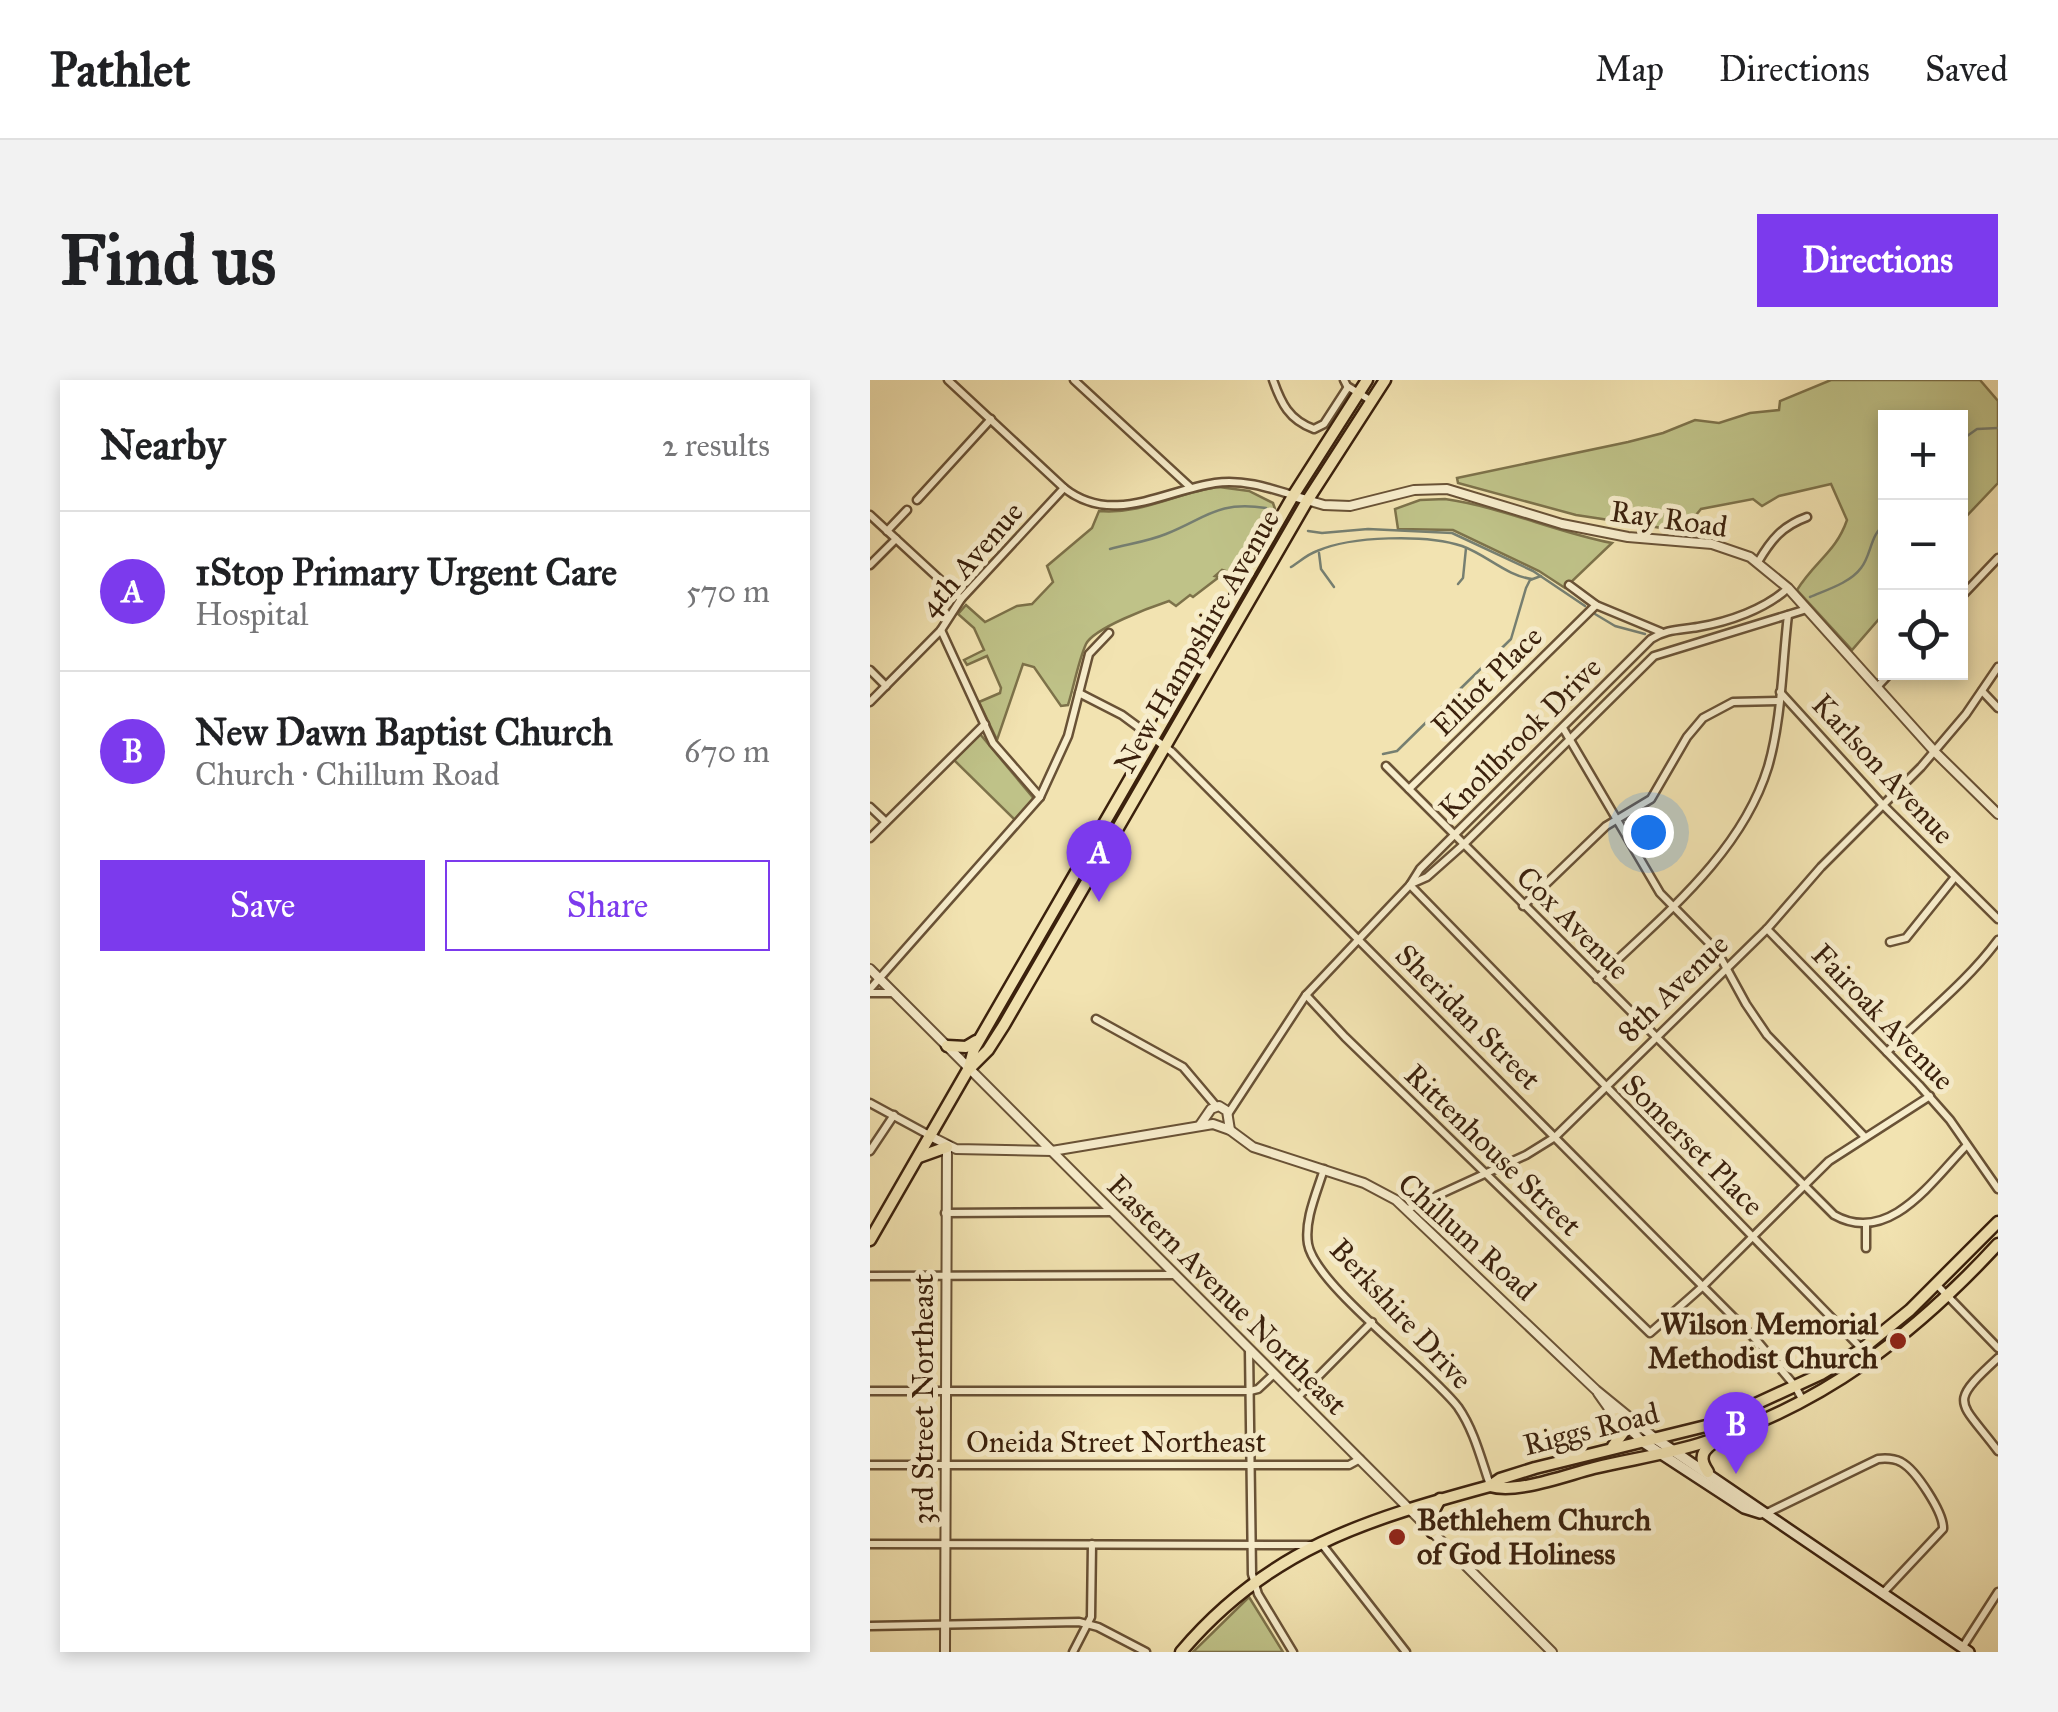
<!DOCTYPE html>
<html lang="en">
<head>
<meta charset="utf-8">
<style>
	body { margin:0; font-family:"IM FELL Great Primer",serif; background:#f2f2f2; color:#202124 }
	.controls { position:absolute; right:30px; top:30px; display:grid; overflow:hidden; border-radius:0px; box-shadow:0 5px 15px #0003 }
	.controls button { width:90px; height:90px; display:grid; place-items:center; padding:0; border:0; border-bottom:2px solid #e0e0e0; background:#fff; color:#202124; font:50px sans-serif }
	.you { position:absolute; left:778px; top:452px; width:35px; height:35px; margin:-25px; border:8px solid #fff; border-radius:50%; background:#1a73e8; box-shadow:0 0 0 15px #1a73e833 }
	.badge { display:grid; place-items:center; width:65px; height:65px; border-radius:50%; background:#7c3aed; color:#fff; font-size:32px; font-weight:700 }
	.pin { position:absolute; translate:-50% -82px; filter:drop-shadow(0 2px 5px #0008) }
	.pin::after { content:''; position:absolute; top:52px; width:35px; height:30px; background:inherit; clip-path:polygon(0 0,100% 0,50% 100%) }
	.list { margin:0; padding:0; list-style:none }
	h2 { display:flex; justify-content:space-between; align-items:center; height:130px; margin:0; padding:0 40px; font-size:42px }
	h2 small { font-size:32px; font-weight:400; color:#757577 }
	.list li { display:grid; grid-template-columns:65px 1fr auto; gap:30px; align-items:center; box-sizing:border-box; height:160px; padding:0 40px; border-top:2px solid #e0e0e0 }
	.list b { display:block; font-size:38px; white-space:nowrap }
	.list p { margin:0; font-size:32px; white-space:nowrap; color:#757577 }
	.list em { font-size:32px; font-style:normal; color:#757577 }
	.actions { display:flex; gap:20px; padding:30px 40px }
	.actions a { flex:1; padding:22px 0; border:2px solid #7c3aed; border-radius:0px; text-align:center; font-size:35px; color:#7c3aed }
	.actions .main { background:#7c3aed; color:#fff }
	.icon { flex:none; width:55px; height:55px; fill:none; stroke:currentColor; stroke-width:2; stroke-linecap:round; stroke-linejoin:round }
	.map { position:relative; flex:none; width:1128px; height:1272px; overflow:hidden; border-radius:0px }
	header { display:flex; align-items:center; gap:60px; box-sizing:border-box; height:140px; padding:0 50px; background:#fff; border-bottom:2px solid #e0e0e0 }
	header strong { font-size:48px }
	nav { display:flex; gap:55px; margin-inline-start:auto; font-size:35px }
	.intro { display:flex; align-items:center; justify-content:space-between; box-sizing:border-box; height:240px; padding:0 60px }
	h1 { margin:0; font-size:70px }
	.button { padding:25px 45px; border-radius:0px; background:#7c3aed; color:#fff; font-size:35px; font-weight:700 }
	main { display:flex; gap:60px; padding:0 60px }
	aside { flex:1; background:#fff; border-radius:0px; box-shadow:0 5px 15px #0003 }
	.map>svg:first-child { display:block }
</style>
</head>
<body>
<header>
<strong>Pathlet</strong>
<nav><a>Map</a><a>Directions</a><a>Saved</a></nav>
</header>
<div class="intro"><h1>Find us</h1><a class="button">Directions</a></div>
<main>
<aside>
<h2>Nearby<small>2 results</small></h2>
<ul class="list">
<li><span class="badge">A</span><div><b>1Stop Primary Urgent Care</b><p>Hospital</p></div><em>570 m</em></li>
<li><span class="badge">B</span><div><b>New Dawn Baptist Church</b><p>Church · Chillum Road</p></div><em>670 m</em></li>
</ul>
<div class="actions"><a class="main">Save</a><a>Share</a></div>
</aside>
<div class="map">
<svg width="1128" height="1272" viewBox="0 0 1128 1272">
	<rect width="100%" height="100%" fill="#f2e3b1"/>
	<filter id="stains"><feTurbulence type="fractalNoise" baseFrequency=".002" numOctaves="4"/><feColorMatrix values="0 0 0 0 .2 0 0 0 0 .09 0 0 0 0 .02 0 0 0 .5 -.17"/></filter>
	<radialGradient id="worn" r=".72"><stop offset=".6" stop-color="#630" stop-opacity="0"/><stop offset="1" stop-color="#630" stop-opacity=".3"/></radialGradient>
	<g fill="#bfc288" stroke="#7d724a" stroke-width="2.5">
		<path d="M961,0H1110L1128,21V103L1091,142L1090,38H1016L1015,232L982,270L927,210C945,181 966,172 977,140L961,104L909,116L892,126L883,119L831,129L826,135L825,153L706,135L588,103L587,98L758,62L793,53L825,40L849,43L880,33L909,30L910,21Z"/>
		<path d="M349,107L379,111L403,123L405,129L370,196H355L359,192L352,190L345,196L349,197L323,217L320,215L306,226L299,221C281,227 224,248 216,264C208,282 204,306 198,325L191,326L164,287L153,284L127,360L109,322L130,313L131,308L117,276L97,285L94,280L114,270L104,248L88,234L96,225L115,242L147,226L162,224L183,202L177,186L222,148L229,131C272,135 308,112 349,107Z"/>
		<path d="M575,119C632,127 685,152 742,163L695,208L669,191L583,150L528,149L525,129L550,120Z"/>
		<path d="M110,354L165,420L146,441L84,380Z"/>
		<path d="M379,1217L413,1272H323Z"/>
	</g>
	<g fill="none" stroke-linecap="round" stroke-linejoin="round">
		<g stroke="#767f71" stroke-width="2.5">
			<path d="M1090,61L1107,49L1128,48"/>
			<path d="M438,151L452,153L498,149L582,153L663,191L715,226"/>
			<path d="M240,169C259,164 279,161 296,154C338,137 347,121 396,128"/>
			<path d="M449,173L451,189L464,207"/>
			<path d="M421,187C429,182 438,174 447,171C481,156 556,154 592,166C617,175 637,196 662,199"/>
			<path d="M588,204L593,198L596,168"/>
			<path d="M940,217C956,210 980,203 991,188C1002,174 1000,153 1016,144"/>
			<path d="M725,234L745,246L775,254"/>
			<path d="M513,374L527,371L641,259L656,208L660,200L671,196"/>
		</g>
		<defs>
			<g id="minor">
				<path d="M78,0L194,108C242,146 293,111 345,103C371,99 397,107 422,115"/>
				<path d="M204,0L320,107"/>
				<path d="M403,0C411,23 419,40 444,49L454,44L478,7"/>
				<path d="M474,0L477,6L500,20"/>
				<path d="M47,120L121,39"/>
				<path d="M0,135L91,219"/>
				<path d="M17,151L37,130"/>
				<path d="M888,182C901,160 912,146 937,137"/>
				<path d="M0,185L26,159"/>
				<path d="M699,205L726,225L791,252"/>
				<path d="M1090,218L1128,178"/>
				<path d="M71,250L123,363L170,417"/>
				<path d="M0,290L16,306"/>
				<path d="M1007,307L1021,292"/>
				<path d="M1112,311L1128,328"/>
				<path d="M910,312L1012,424L1128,539"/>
				<path d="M209,313L252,335L302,372L888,962L925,1006L932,1019"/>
				<path d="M0,322L71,250L91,219L194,108"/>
				<path d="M693,348L790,513L847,571L876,624L897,655L994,756"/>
				<path d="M516,386L964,835C1019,866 1062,801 1096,766"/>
				<path d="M539,409L726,225"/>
				<path d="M0,427L16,442"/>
				<path d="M0,458L115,344"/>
				<path d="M541,504L557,497L593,465L784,276L937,229"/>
				<path d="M540,505L992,969"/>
				<path d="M653,526L736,446L781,419L817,357L833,338L863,322L908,321"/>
				<path d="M897,549L1049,705L1080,740L1128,809"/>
				<path d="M1020,562L1036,558L1085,497"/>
				<path d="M727,599C791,537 871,475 898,387C912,339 912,285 918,235"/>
				<path d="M0,609L170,417L198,356L219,274L239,253"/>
				<path d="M0,613H24"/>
				<path d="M436,615L475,657L780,953L832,907L959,781L1060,716"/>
				<path d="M226,639L313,687L346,726"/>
				<path d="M1017,672C1055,634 1096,603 1128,560"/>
				<path d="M0,723L59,755"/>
				<path d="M358,734L436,615L540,505L550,489L781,259C796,249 810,250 828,247C858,242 896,229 918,208"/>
				<path d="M0,771L24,735"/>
				<path d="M454,789C447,812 434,840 438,864C445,905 558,988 588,1027C604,1050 611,1079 620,1105"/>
				<path d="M538,829L656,775L685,757L897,549L951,487L1051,387L1096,334L1128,287"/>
				<path d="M75,833L242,832"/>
				<path d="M996,845V868"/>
				<path d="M0,896L305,895"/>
				<path d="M1067,905L1128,968"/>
				<path d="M379,969L382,1194L388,1214L423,1272"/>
				<path d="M1128,978C1077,1025 1089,1019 1128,1071"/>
				<path d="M0,1011H380L388,1009L404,994"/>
				<path d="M428,1017L502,942"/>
				<path d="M0,1085H479L490,1079"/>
				<path d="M895,1134L1008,1079C1016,1078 1023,1078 1031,1082C1046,1090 1074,1133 1073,1149L1012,1214"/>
				<path d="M451,1163L536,1272"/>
				<path d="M0,1164L444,1165"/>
				<path d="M0,1246L209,1242L228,1247L276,1272"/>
				<path d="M1092,1268L1128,1212"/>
				<path d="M203,1272L221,1237L222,1164"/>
			</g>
			<g id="tertiary">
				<path d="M423,116L454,125L480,126L544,110L577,109L692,144L758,157L842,164L880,177L918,208L1065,372L1128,434"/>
				<path d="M0,589L682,1272"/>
				<path d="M330,745L341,729L349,726L357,731L360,750"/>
				<path d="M60,756L86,769L182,771L343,744L360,750L383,767L494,803L526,820L726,1010L786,1059"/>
				<path d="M728,1013L740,1030L773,1062"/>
				<path d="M75,1272L77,767"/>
			</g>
			<g id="secondary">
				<path d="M786,1059L1099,1272"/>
				<path d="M773,1062L874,1128L890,1133"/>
			</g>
			<g id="primary">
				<path d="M77,666L96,667L106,661"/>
				<path d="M100,688L118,670L134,645L437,121L515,0"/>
				<path d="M49,777L77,767"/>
				<path d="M0,860L99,688L104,669L423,116L497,0"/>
				<path d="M743,1066L753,1053L747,1038"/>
				<path d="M838,1092C828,1078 832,1070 846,1061"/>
				<path d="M620,1106C647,1114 696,1095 724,1088C761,1079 799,1074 835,1062C953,1025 1045,954 1128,864"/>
				<path d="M562,1152L561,1136L570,1119"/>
				<path d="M311,1272C398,1169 495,1140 620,1106L630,1099L665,1088L840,1045L951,994L992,969L1040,930L1128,842"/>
			</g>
		</defs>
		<use href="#minor" stroke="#695236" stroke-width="11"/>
		<use href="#tertiary" stroke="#695236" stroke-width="12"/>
		<use href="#secondary" stroke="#3b210d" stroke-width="14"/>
		<use href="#primary" stroke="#3b210d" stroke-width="15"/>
		<use href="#minor" stroke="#f7edcc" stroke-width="6"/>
		<use href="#tertiary" stroke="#f7edcc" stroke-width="8"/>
		<use href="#secondary" stroke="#f7edcc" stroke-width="9"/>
		<use href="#primary" stroke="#f2e3b1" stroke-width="10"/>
	</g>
	<g fill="#8f2418" stroke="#f7edcc" stroke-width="4">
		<circle cx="1028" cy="961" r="10"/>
		<circle cx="527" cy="1157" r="10"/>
	</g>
	<g text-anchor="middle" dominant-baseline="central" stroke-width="10" stroke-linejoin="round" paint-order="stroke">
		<g font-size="30" fill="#3b210d" stroke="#f7edcc">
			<text transform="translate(799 139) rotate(8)">Ray Road</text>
			<text transform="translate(101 179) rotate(-49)">4th Avenue</text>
			<text transform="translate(327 261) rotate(-60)">New Hampshire Avenue</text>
			<text transform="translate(617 301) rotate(-45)">Elliot Place</text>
			<text transform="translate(650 358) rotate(-45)">Knollbrook Drive</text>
			<text transform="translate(1013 389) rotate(47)">Karlson Avenue</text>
			<text transform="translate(703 543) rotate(45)">Cox Avenue</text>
			<text transform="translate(803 608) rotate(-44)">8th Avenue</text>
			<text transform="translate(598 637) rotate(45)">Sheridan Street</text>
			<text transform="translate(1013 637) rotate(46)">Fairoak Avenue</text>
			<text transform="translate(823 765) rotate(45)">Somerset Place</text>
			<text transform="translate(623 770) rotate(44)">Rittenhouse Street</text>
			<text transform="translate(597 857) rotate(42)">Chillum Road</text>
			<text transform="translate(357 915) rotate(45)">Eastern Avenue Northeast</text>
			<text transform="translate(531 934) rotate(47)">Berkshire Drive</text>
			<text transform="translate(53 1019) rotate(-90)">3rd Street Northeast</text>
			<text transform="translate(721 1049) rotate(-14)">Riggs Road</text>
			<text x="246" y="1062">Oneida Street Northeast</text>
		</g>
		<g font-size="30" font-weight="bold" fill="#3b210d" stroke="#f7edcc" text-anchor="end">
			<text x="1008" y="944">Wilson Memorial<tspan x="1008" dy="34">Methodist Church</tspan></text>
			<text x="547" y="1140" text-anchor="start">Bethlehem Church<tspan x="547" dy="34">of God Holiness</tspan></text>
		</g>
	</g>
	<rect width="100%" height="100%" filter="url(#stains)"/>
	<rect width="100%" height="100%" fill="url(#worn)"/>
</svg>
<div class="controls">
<button>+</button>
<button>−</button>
<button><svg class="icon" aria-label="locate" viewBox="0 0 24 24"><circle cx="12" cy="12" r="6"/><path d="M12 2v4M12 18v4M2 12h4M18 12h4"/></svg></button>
</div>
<div class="you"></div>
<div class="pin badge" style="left:229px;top:522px">A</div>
<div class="pin badge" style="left:866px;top:1094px">B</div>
</div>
</main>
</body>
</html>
